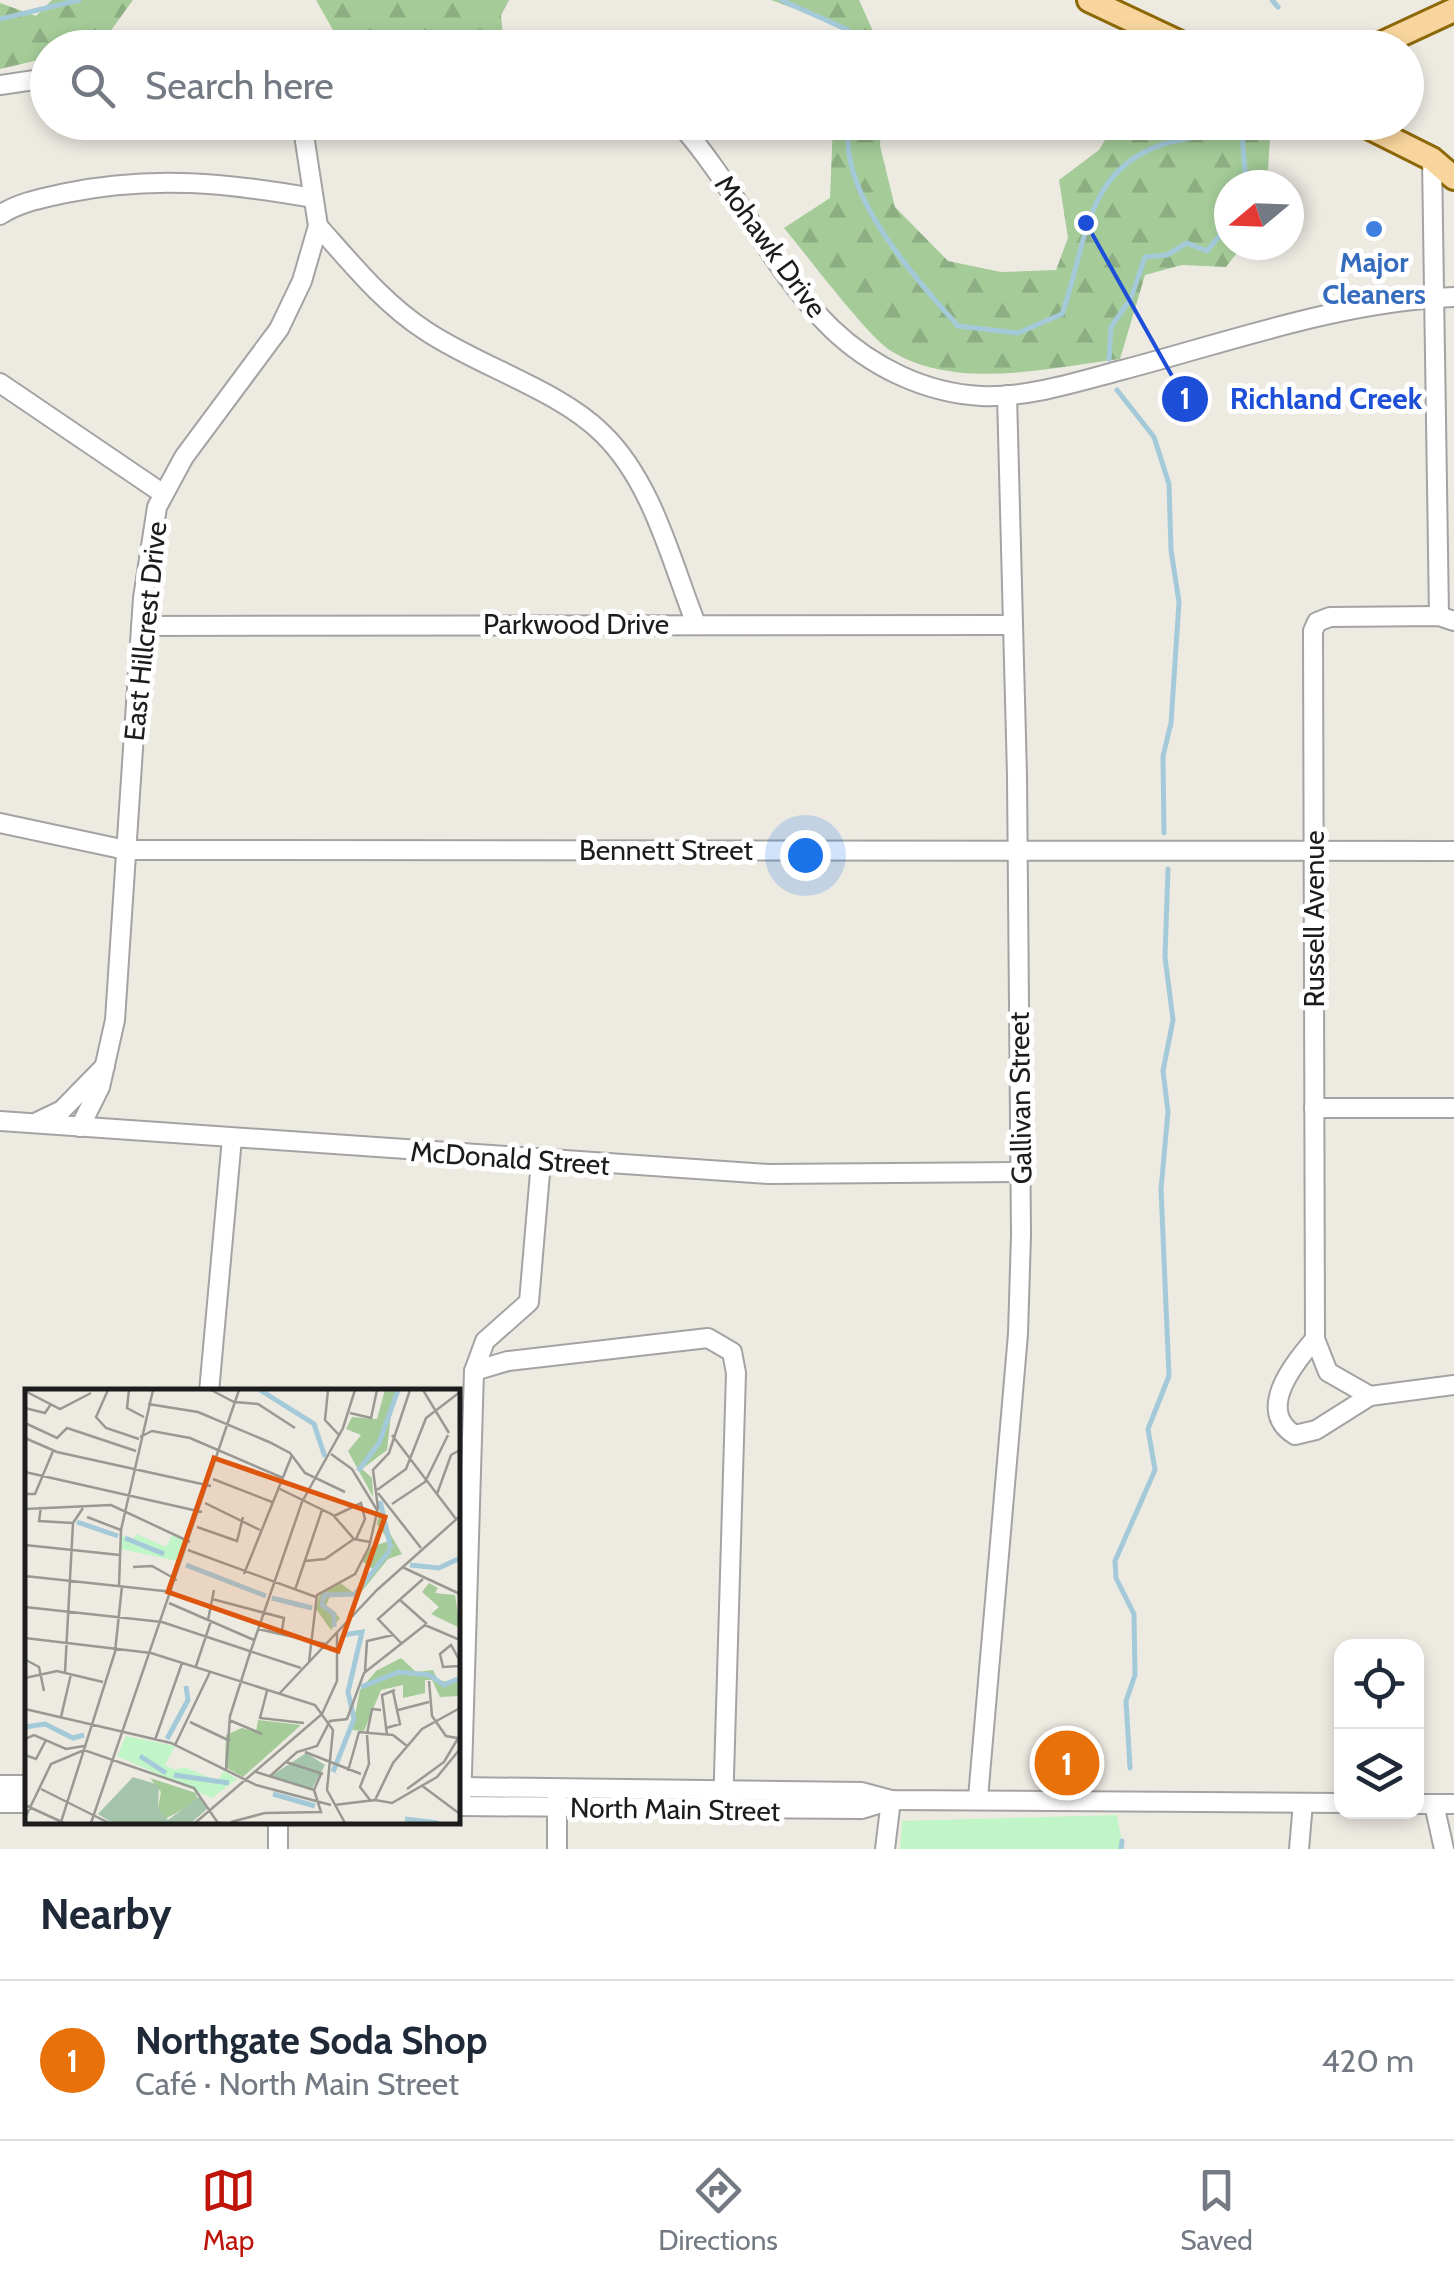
<!DOCTYPE html>
<html lang="en">
<head>
<meta charset="utf-8">
<style>
	body { margin:0; font-family:Cabin,sans-serif; background:#f6f6f7; color:#1f2937 }
	.controls { position:absolute; right:30px; bottom:30px; display:grid; overflow:hidden; border-radius:20px; box-shadow:0 5px 15px #0003 }
	.controls button { width:90px; height:90px; display:grid; place-items:center; padding:0; border:0; border-bottom:2px solid #e0e1e3; background:#fff; color:#1f2937; font:50px sans-serif }
	.compass { position:absolute; left:1214px; top:170px; width:90px; height:90px; border-radius:50%; background:#fff; box-shadow:0 5px 15px #0003; rotate:251deg }
	.you { position:absolute; left:805px; top:855px; width:35px; height:35px; margin:-25px; border:8px solid #fff; border-radius:50%; background:#1a73e8; box-shadow:0 0 0 15px #1a73e833 }
	.badge { display:grid; place-items:center; width:65px; height:65px; border-radius:50%; background:#bf1409; color:#fff; font-size:32px; font-weight:700 }
	.pin { position:absolute; translate:-50% -50%; border:5px solid #fff; box-shadow:0 2px 10px #0006 }
	.list { margin:0; padding:0; list-style:none }
	h2 { display:flex; justify-content:space-between; align-items:center; height:130px; margin:0; padding:0 40px; font-size:42px }
	h2 small { font-size:32px; font-weight:400; color:#747a83 }
	.list li { display:grid; grid-template-columns:65px 1fr auto; gap:30px; align-items:center; box-sizing:border-box; height:160px; padding:0 40px; border-top:2px solid #e0e1e3 }
	.list b { display:block; font-size:38px; white-space:nowrap }
	.list p { margin:0; font-size:32px; white-space:nowrap; color:#747a83 }
	.list em { font-size:32px; font-style:normal; color:#747a83 }
	.icon { flex:none; width:55px; height:55px; fill:none; stroke:currentColor; stroke-width:2; stroke-linecap:round; stroke-linejoin:round }
	.map { position:relative; flex:none; width:1454px; height:1849px; overflow:hidden }
	.search { position:absolute; background:#fff; box-shadow:0 5px 15px #0003; left:30px; right:30px; top:30px; height:110px; display:flex; align-items:center; gap:25px; box-sizing:border-box; padding:0 35px; border-radius:55px; color:#747a83; font-size:38px }
	.sheet { height:290px; background:#fff }
	nav { display:flex; justify-content:space-around; align-items:center; box-sizing:border-box; height:140px; border-top:2px solid #e0e1e3; background:#fff; font-size:28px; color:#747a83 }
	nav a { display:grid; justify-items:center; gap:5px }
	nav .on { color:#bf1409 }
	.map>svg:first-child { display:block }
</style>
</head>
<body>
<div class="map">
<svg width="1454" height="1849" viewBox="0 0 1454 1849">
	<defs>
		<pattern id="forest-firs" width="22" height="20" patternUnits="userSpaceOnUse" patternTransform="scale(2.5)"><rect width="22" height="20" fill="#a4cb98"/><path d="M5 1l3.5 6h-7zM16 11l3.5 6h-7z" fill="#8dae82"/></pattern>
	</defs>
	<rect width="100%" height="100%" fill="#edeae2"/>
	<g fill="url(#forest-firs)">
		<path d="M52,0H133L99,47L48,48L47,58L0,69V3L36,16Z"/>
		<path d="M316,0H509L501,15L504,47H391L333,30Z"/>
		<path d="M771,0H859L880,47H842L844,27Z"/>
		<path d="M833,123H881L880,146L895,207L948,261L1001,272L1056,270L1068,238L1059,180L1099,150L1115,123H1225L1270,139L1267,185H1229V245H1243L1226,267L1182,265L1145,275L1120,359C1048,368 956,391 891,351C867,336 806,254 784,228L830,198Z"/>
	</g>
	<path fill="#c0f6c7" d="M1117,1815L1123,1849H900L902,1821Z"/>
	<g fill="none" stroke-linecap="round" stroke-linejoin="round">
		<g stroke="#a4cad9" stroke-width="5">
			<path d="M781,0L848,30L854,48"/>
			<path d="M1272,0L1278,7"/>
			<path d="M0,19L79,0"/>
			<path d="M850,122C834,189 916,279 958,326L1018,333L1062,314C1087,245 1083,170 1164,144C1185,137 1222,136 1238,122"/>
			<path d="M1234,127L1242,133L1246,185"/>
			<path d="M1109,359L1111,327L1131,298L1145,257L1167,255L1187,243L1207,251L1229,224"/>
			<path d="M1117,390L1154,437L1169,484L1171,550L1179,602L1171,723L1163,756L1164,833"/>
			<path d="M1130,1768L1126,1701L1135,1675L1134,1614L1116,1578L1115,1561L1155,1470L1148,1429L1169,1376L1161,1189L1168,1112L1163,1071L1173,1020L1165,957L1168,869"/>
			<path d="M1121,1849L1122,1841"/>
		</g>
		<defs>
			<g id="minor">
				<path d="M0,85L48,78"/>
				<path d="M678,122C736,186 770,269 832,329C872,367 925,393 981,396C1028,398 1076,382 1122,370C1229,342 1342,301 1454,297"/>
				<path d="M1432,159L1439,616"/>
				<path d="M0,215C19,202 44,198 66,193C152,175 228,183 313,198"/>
				<path d="M318,226C352,264 383,303 426,331C480,367 559,390 603,434C653,483 671,561 696,624"/>
				<path d="M0,383L162,493"/>
				<path d="M141,626L1010,625"/>
				<path d="M0,823L126,850L1454,851"/>
				<path d="M1314,1108H1454"/>
				<path d="M0,1121L768,1174L1020,1172"/>
				<path d="M37,1122L62,1110L105,1066"/>
				<path d="M80,1127L100,1087L115,1020L143,598L157,507L184,457L279,329L302,281L318,226L302,122"/>
				<path d="M1315,1339C1294,1363 1255,1411 1295,1435L1316,1430L1370,1396L1454,1385"/>
				<path d="M474,1371L508,1361L708,1338L732,1352L736,1373L723,1809"/>
				<path d="M209,1392L232,1138"/>
				<path d="M1370,1396L1328,1372L1315,1339L1313,631L1317,622L1330,617L1439,616L1454,621"/>
				<path d="M0,1785H28"/>
				<path d="M458,1787L861,1792L891,1800L1342,1803"/>
				<path d="M978,1798L1018,1334L1021,1235L1017,776L1007,395"/>
				<path d="M0,1803H28"/>
				<path d="M1416,1804H1454"/>
				<path d="M1434,1804L1444,1849"/>
				<path d="M458,1806L862,1809L891,1800"/>
				<path d="M461,1806L474,1371L485,1341L529,1302L541,1161"/>
				<path d="M278,1849V1822"/>
				<path d="M557,1849V1797"/>
				<path d="M885,1849L891,1800"/>
				<path d="M1299,1849L1303,1803"/>
			</g>
			<g id="major">
				<path d="M1089,0L1191,48"/>
				<path d="M1372,48L1454,10"/>
				<path d="M1358,122L1432,159L1454,178"/>
			</g>
		</defs>
		<use href="#minor" stroke="#a3a3a3" stroke-width="22"/>
		<use href="#major" stroke="#8d6807" stroke-width="28"/>
		<use href="#minor" stroke="#fff" stroke-width="18"/>
		<use href="#major" stroke="#f7d59d" stroke-width="22"/>
	</g>
	<circle fill="#3f7fe0" stroke="#fff" stroke-width="4" cx="1374" cy="229" r="10"/>
	<g text-anchor="middle" dominant-baseline="central" stroke-width="10" stroke-linejoin="round" paint-order="stroke">
		<g font-size="28" fill="#1c1c1c" stroke="#fff">
			<text transform="translate(771 246) rotate(54)">Mohawk Drive</text>
			<text x="576" y="624">Parkwood Drive</text>
			<text transform="translate(145 631) rotate(-84)">East Hillcrest Drive</text>
			<text x="666" y="850">Bennett Street</text>
			<text transform="translate(1314 919) rotate(-90)">Russell Avenue</text>
			<text transform="translate(1020 1098) rotate(-91)">Gallivan Street</text>
			<text transform="translate(510 1158) rotate(4)">McDonald Street</text>
			<text transform="translate(675 1809) rotate(1)">North Main Street</text>
		</g>
		<g font-size="28" font-weight="bold" fill="#366cbe" stroke="#fff">
			<text x="1374" y="262">Major<tspan x="1374" dy="32">Cleaners</tspan></text>
		</g>
	</g>
	<g transform="translate(25 1389)">
		<rect width="435" height="435" fill="#edeae2"/>
		<path d="M360,1H375L367,16L362,61L337,80L347,89L348,108L323,62L336,46L321,40L327,28L352,30ZM357,111V131L377,165L363,170L333,207H305L301,217L315,229L306,241L291,220L295,204L314,193L330,205L344,189L349,181L337,172L346,158L364,152L352,135ZM404,194L413,199L410,204L430,206L435,239L406,225L414,218L397,203ZM376,269L391,283L408,281L414,293L435,290V307L415,308L407,291H400V304L378,309V296L356,301L339,342L327,341L335,301L351,282ZM233,331L276,336L218,388L200,378L201,346L217,339L231,343ZM125,389L171,404L175,426L166,416L140,430L133,419L136,403Z" fill="#a4cb98"/>
		<path d="M281,364L300,376L287,400L246,387ZM108,388L134,396L133,419L143,431L174,408L182,420L166,434H87L73,425Z" fill="#a4c5ab"/>
		<path d="M111,145L141,158L147,146L163,153L157,173L96,160L97,146L108,151ZM101,347L150,357L140,376L150,381L159,378L193,392L199,382L212,390L187,409L92,367Z" fill="#c0f6c7"/>
		<path fill="none" stroke="#a4cad9" stroke-width="5" d="M235,1L289,35L300,68M333,82L354,54L373,1M355,112L366,160M52,133L93,147M100,149L139,165M161,176L241,207M385,176L414,179L435,169M247,209L287,219M309,238V225L297,216L299,206L330,205L365,161M336,298L374,283L404,286L419,296L435,289M0,338L20,335L48,349L59,346M142,350L163,311L161,297M115,367L141,384M308,383L329,330L323,303L337,243L318,246M149,386L204,394M248,405L290,417M380,430L413,434"/>
		<path fill="none" stroke="#999893" stroke-width="2.5" d="M83,1L71,28L81,39L114,50M104,1L102,19L119,28M186,1L209,13L233,15L270,39M303,1L300,31L315,47M398,1L424,44M0,2L35,20L66,4M123,15L173,23L244,53L265,64L280,84L320,103M0,19L20,24L26,15M325,24L346,29L352,1M0,34L32,49L42,39L111,62M367,46L431,130M115,48L127,42L165,49L258,89M0,49L32,63L186,97M306,65L327,80L352,121M0,83L177,123M188,90L247,113M253,99L308,126L329,150L345,153M352,101L381,80L401,29L435,3M353,104L396,159M0,105H10L28,62M412,105L426,66L435,61M180,114L235,141M367,115L400,93L423,46M16,118L14,132L48,134M0,120L86,116L165,153M309,127L336,114L340,130L331,150M62,128L96,141M172,138L212,152L218,128M0,156L95,166M163,161L291,208M280,172L300,170L329,150M108,178L127,177L152,191M377,178L435,205M219,185L267,66M0,187L148,203M94,197L96,141L128,1M270,201L297,121M0,202L1,156M187,210L259,229L257,241M375,211L402,235M144,214L229,251M0,218L137,233L276,279M183,231L189,201M233,240L300,255M0,249L126,264L290,316L308,341L302,401L320,434M377,255L353,230L398,190M1,271L14,278L19,302M435,272L426,256L415,265L418,278L435,277M284,273L292,206L330,185L344,158L353,119L348,81L364,64L385,1M171,277L186,232M340,282L342,252L368,246M40,283L48,134L58,119M0,289L32,282L78,293M404,292L407,327L421,347L432,349M242,302L235,329L279,334M254,305L352,201L435,127M0,320L146,354L231,396L306,416M373,321L404,313M36,328L46,285M204,331L237,345M165,333L205,352M361,339L375,335L368,302M342,345L347,320L356,321M342,346L344,375L335,398L345,411M362,346L357,306L370,301M0,350L9,346L41,360L59,357M130,351L157,274M150,356L185,283M280,363L336,385M0,366L11,370L21,351M261,373L298,385M201,381L205,327L225,264L277,113L318,39L330,1M323,382L334,343L368,346L382,357M231,383L289,401M244,388L272,363L292,357L305,332L322,330L339,284L400,236L435,251M396,396L435,425M16,400L84,434M382,400L419,373L435,346M350,411L367,414L412,388L435,360M0,416L39,434M309,416L350,411L368,374L397,340L435,319M0,429L26,375L59,361L169,399L193,434M36,433L90,263L97,197M206,433L240,424L296,423L289,401L296,385M66,434L214,1M170,434L297,325L312,292V243"/>
		<path fill="#de560d" fill-opacity="0.15" stroke="#de560d" stroke-width="5" d="M189,69L360,128L313,262L143,203Z"/>
		<rect width="435" height="435" fill="none" stroke="#1c1c1c" stroke-width="5"/>
	</g>
	<path fill="none" stroke="#1d4ed8" stroke-width="4" d="M1086 223L1185 399"/>
	<g fill="#1d4ed8" stroke="#fff" stroke-width="4">
		<circle cx="1086" cy="223" r="10"/>
		<circle cx="1185" cy="399" r="25"/>
	</g>
	<g font-size="30" text-anchor="middle" font-weight="bold" fill="#fff">
		<text x="1185" y="409">1</text>
	</g>
	<g font-size="30" text-anchor="middle" font-weight="bold" fill="#1d4ed8" stroke="#fff" stroke-width="10" stroke-linejoin="round" paint-order="stroke">
		<text x="1326" y="409">Richland Creek</text>
	</g>
</svg>
<div class="controls">
<button><svg class="icon" aria-label="locate" viewBox="0 0 24 24"><circle cx="12" cy="12" r="6"/><path d="M12 2v4M12 18v4M2 12h4M18 12h4"/></svg></button>
<button><svg class="icon" aria-label="layers" viewBox="0 0 24 24"><path d="M12 4l9 5-9 5-9-5zM3 14l9 5 9-5"/></svg></button>
</div>
<svg class="compass" viewBox="-18 -18 36 36"><path d="M0-13l5 13h-10z" fill="#e53935"/><path d="M0 13l5-13h-10z" fill="#747a83"/></svg>
<div class="you"></div>
<div class="pin badge" style="left:1067px;top:1763px;background:#e8710a">1</div>
<div class="search"><svg class="icon" aria-label="search" viewBox="0 0 24 24"><circle cx="10" cy="10" r="6"/><path d="M15 15l6 6"/></svg>Search here</div>
</div>
<section class="sheet">
<h2>Nearby<small></small></h2>
<ul class="list">
<li><span class="badge" style="background:#e8710a">1</span><div><b>Northgate Soda Shop</b><p>Café · North Main Street</p></div><em>420 m</em></li>
</ul>
</section>
<nav>
<a class="on"><svg class="icon" aria-label="map" viewBox="0 0 24 24"><path d="M3 6l6-2 6 2 6-2v14l-6 2-6-2-6 2zM9 4v14M15 6v14"/></svg>Map</a>
<a><svg class="icon" aria-label="directions" viewBox="0 0 24 24"><path d="M12 3l9 9-9 9-9-9zM9 14v-3h6M13 9l2 2-2 2"/></svg>Directions</a>
<a><svg class="icon" aria-label="saved" viewBox="0 0 24 24"><path d="M7 4h10v16l-5-4-5 4z"/></svg>Saved</a>
</nav>
</body>
</html>
